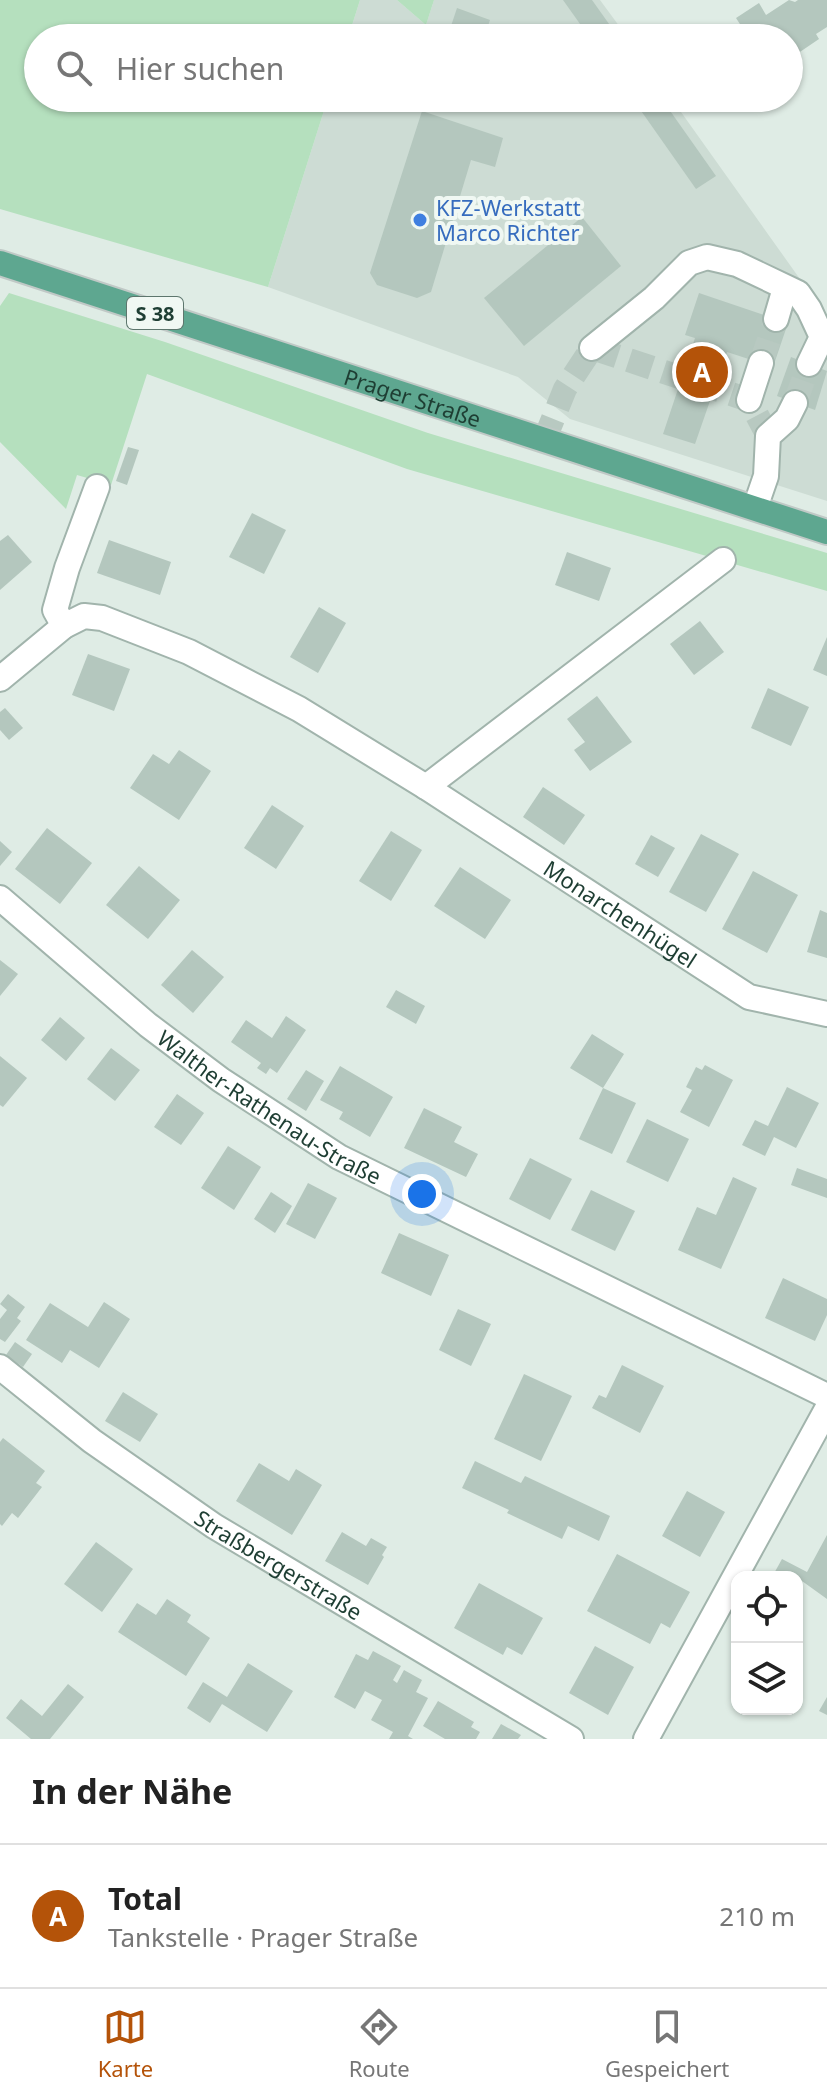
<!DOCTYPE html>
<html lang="de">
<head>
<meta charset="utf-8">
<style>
	body { margin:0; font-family:"Noto Sans",sans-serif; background:#f6f6f6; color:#222 }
	.controls { position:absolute; right:24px; bottom:24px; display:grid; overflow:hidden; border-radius:16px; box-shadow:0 2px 6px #0004 }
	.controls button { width:72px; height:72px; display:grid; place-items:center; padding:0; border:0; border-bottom:2px solid #e0e0e0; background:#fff; color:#222; font:40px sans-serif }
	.you { position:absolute; left:422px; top:1194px; width:28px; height:28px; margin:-20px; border:6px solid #fff; border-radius:50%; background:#1a73e8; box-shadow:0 0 0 12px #1a73e833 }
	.badge { display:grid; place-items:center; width:52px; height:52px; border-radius:50%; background:#b45309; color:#fff; font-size:26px; font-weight:700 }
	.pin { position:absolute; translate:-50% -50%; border:4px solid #fff; box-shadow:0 2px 8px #0006 }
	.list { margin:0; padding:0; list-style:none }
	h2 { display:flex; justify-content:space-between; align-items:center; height:104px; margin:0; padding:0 32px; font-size:34px }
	h2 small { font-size:26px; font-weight:400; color:#767676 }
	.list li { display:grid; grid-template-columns:52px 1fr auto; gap:24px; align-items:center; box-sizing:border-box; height:144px; padding:0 32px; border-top:2px solid #e0e0e0 }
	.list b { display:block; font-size:30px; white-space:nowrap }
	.list p { margin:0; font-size:26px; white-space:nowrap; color:#767676 }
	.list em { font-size:26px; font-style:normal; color:#767676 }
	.icon { flex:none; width:44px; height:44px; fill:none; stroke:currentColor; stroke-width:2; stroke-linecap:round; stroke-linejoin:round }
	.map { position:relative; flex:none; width:827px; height:1739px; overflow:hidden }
	.search { position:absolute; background:#fff; box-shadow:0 2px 6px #0004; left:24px; right:24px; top:24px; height:88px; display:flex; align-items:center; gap:20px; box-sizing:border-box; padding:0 28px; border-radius:44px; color:#767676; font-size:30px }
	.sheet { height:248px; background:#fff }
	nav { display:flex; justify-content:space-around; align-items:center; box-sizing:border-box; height:112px; border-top:2px solid #e0e0e0; background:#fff; font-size:22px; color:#767676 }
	nav a { display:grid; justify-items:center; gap:4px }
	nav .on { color:#b45309 }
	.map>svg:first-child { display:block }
</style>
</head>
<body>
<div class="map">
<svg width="827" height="1739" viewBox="0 0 827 1739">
	<rect width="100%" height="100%" fill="#dfece5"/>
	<g fill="#cddcd4">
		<path d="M360,0H397L426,25L434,0H600L628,38H348Z"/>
		<path d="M328,98H671L827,317V501L570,419L518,377L268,287Z"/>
	</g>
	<g fill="#b5e0be">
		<path d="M0,0H360L348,38H38V98H328L268,287L0,209Z"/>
		<path d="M397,0H434L426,25Z"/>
		<path d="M9,293L165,342L428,433L827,553V591L407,469L147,374L111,485L77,475L66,509L0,442V306Z"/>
	</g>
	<g fill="#b4c7be">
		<path d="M563,0H592L619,38H590Z"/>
		<path d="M789,0L795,2L798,0H827V27L816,34L819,39L791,58L802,73L789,81V38H749L736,18L759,3L766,15Z"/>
		<path d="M457,8L490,20L484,38H447Z"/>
		<path d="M632,98H661L716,176L696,189Z"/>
		<path d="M422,111L503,138L495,167L471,160L431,292L417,298L377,285L370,273Z"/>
		<path d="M582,217L621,266L524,346L484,298Z"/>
		<path d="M699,293L788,323L773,367L727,352L695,444L663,434L695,338L685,335Z"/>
		<path d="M791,357L827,371L815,410L777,396Z"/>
		<path d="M128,447L139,450L127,485L116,481Z"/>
		<path d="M252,513L286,530L264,574L229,557Z"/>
		<path d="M8,535L32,562L0,590V541Z"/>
		<path d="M109,540L171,562L160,595L97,573Z"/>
		<path d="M567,552L611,568L599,601L555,585Z"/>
		<path d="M319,607L346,623L318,673L290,657Z"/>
		<path d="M700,621L724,652L694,675L670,644Z"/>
		<path d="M827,637V676L813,670Z"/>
		<path d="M88,654L130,669L114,711L72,695Z"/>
		<path d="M768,688L809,707L791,746L751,728Z"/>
		<path d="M597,696L632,742L590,771L574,750L585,742L567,719Z"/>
		<path d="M5,708L23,728L9,740L0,730V712Z"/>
		<path d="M179,750L211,771L179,820L130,788L153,754L169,764Z"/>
		<path d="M543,787L585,815L564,845L523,817Z"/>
		<path d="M272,805L304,826L276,869L244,848Z"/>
		<path d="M47,828L92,863L60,904L15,869Z"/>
		<path d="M391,831L422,850L391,901L359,881Z"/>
		<path d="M701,834L739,854L706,912L669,892Z"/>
		<path d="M651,835L675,848L658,877L635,864Z"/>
		<path d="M0,841L12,852L0,866Z"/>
		<path d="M139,866L180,900L148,939L106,905Z"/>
		<path d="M460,867L511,900L485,939L434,906Z"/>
		<path d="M753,871L798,895L767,953L722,929Z"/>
		<path d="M820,910L827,913V958L807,952Z"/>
		<path d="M192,950L224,977L193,1013L161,985Z"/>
		<path d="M0,960L18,974L0,996Z"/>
		<path d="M396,990L425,1006L416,1024L386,1007Z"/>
		<path d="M286,1016L306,1030L277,1073L270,1068L266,1074L257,1068L261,1063L231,1042L246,1020L272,1038Z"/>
		<path d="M60,1017L85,1038L66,1061L41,1040Z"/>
		<path d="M592,1034L624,1054L603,1088L636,1103L612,1154L579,1139L603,1088L570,1068Z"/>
		<path d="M111,1048L140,1070L115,1101L87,1079Z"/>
		<path d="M0,1056L27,1078L3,1107L0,1105Z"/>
		<path d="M705,1065L733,1080L709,1127L680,1112L692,1090L686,1087L696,1067L702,1070Z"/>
		<path d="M340,1066L393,1097L370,1137L339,1119L343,1112L320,1100Z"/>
		<path d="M306,1070L324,1081L306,1111L287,1099Z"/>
		<path d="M787,1087L819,1103L796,1148L774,1137L765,1156L742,1145L755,1120L768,1126Z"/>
		<path d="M177,1094L204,1113L181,1145L154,1127Z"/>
		<path d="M424,1108L462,1127L454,1142L478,1154L466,1177L404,1148Z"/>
		<path d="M647,1119L689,1139L668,1182L626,1162Z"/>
		<path d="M228,1146L261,1167L234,1210L201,1188Z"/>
		<path d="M530,1158L572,1179L550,1220L509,1199Z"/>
		<path d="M797,1168L827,1179V1198L791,1185Z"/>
		<path d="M733,1177L757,1188L721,1269L678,1250L697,1207L716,1215Z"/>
		<path d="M308,1183L337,1198L315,1239L286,1224Z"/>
		<path d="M591,1190L635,1211L615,1251L571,1230Z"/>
		<path d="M271,1192L292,1206L275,1233L254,1219Z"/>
		<path d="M399,1233L449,1255L431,1296L381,1273Z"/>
		<path d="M783,1278L827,1299V1315L815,1341L765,1318Z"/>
		<path d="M8,1294L25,1307L17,1318L21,1321L5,1342L0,1339V1319L7,1310L0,1304Z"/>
		<path d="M104,1302L130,1319L99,1368L70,1350L62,1363L26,1340L50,1303L88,1327Z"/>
		<path d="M458,1309L491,1324L471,1366L439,1350Z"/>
		<path d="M15,1342L32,1354L23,1367L6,1355Z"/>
		<path d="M622,1365L664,1386L640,1433L592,1408L599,1395L606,1398Z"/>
		<path d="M524,1374L572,1396L541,1461L494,1439Z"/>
		<path d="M123,1392L158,1414L140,1442L105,1421Z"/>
		<path d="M3,1438L45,1471L36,1483L42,1487L18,1518L12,1513L2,1526L0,1524V1442Z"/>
		<path d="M475,1461L521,1483L525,1476L610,1516L599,1541L568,1526L562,1539L507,1513L509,1510L462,1488Z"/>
		<path d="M259,1463L289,1481L296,1469L322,1485L292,1535L236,1501Z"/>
		<path d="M687,1491L725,1512L700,1557L662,1536Z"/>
		<path d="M342,1532L366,1546L371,1538L387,1547L382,1555L384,1557L368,1585L325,1561Z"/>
		<path d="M827,1535V1599L802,1581L797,1590V1577H772L782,1559L807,1572Z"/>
		<path d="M96,1542L133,1569L102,1612L64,1584Z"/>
		<path d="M617,1554L690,1592L670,1628L661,1623L650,1644L587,1611Z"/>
		<path d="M479,1583L543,1618L522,1655L507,1647L503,1655L454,1628Z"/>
		<path d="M167,1599L191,1615L187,1622L210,1638L186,1676L118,1632L137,1603L156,1615Z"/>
		<path d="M595,1646L634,1667L608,1715L569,1693Z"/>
		<path d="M373,1651L401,1666L393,1680L397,1683L404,1670L422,1680L416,1692L428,1698L408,1736L413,1739H389L393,1732L371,1720L382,1700L365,1691L355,1709L334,1697L356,1654L368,1660Z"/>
		<path d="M248,1663L293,1691L267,1732L222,1704L210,1723L187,1708L203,1682L227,1697Z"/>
		<path d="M68,1684L84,1697L50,1739H31L6,1718L21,1699L42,1716Z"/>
		<path d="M827,1697V1715L819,1711Z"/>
		<path d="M438,1701L474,1722L471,1727L480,1732L476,1739H445L423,1726Z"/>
		<path d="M501,1724L521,1735L518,1739H492Z"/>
	</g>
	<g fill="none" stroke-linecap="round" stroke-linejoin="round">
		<g stroke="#b8c9c1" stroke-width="24" stroke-dasharray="24 12" stroke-linecap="butt">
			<path d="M761,363L776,319"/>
			<path d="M795,403L809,364"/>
			<path d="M544,441L565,389L592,348L749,400L768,436"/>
		</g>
		<defs>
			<g id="minor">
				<path d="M776,319L785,288"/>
				<path d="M592,348L654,298L689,263L707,257L737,264L798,293L809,309L822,337L809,364"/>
				<path d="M749,400L761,363"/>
				<path d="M755,508L766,476L768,436L787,419L795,403"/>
				<path d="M64,626L55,610L67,568L97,487"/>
				<path id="s1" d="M0,679L64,626L84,616L102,618L189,652L299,709L426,787L749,997L827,1014"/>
				<path d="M426,787L723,560"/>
				<path id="s2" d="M0,898L148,1025L221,1080L339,1157L827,1396"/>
				<path id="s3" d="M0,1367L92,1441L214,1526L571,1739"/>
				<path d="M646,1739L827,1409"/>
			</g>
			<g id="major">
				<path id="s4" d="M0,263L827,532"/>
			</g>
		</defs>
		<use href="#minor" stroke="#a1b4ac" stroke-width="28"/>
		<use href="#major" stroke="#c0c9c6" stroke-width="28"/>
		<use href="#minor" stroke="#fff" stroke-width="24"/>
		<use href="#major" stroke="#5ea790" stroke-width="24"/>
	</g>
	<circle fill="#3f7fe0" stroke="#f0f8f3" stroke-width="3" cx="420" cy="220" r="8"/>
	<g text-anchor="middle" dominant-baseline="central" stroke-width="8" stroke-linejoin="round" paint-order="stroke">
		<rect fill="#f0f8f3" stroke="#5d766d" stroke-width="2" x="127" y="297" width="56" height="32" rx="6"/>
		<g font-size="20" font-weight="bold" fill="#1e3e33">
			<text x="155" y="313">S 38</text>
		</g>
		<g font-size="22" fill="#366cbe" stroke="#f0f8f3" text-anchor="start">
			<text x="436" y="207">KFZ-Werkstatt<tspan x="436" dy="25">Marco Richter</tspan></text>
		</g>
		<g font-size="22" fill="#1e3e33" stroke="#f0f8f3">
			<text stroke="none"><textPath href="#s4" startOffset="434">Prager Straße</textPath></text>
			<text stroke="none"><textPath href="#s1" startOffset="722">Monarchenhügel</textPath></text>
			<text stroke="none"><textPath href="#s2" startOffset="342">Walther-Rathenau-Straße</textPath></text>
			<text stroke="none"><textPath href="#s3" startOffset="342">Straßbergerstraße</textPath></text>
		</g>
	</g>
</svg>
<div class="controls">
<button><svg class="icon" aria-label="locate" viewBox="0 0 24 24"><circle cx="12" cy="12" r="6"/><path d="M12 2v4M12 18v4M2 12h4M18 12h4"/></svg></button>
<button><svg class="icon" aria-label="layers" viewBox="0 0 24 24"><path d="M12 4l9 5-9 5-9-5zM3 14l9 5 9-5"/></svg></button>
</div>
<div class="you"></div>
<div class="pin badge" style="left:702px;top:372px">A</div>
<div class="search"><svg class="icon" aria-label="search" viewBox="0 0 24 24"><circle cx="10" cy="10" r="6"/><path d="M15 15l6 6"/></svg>Hier suchen</div>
</div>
<section class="sheet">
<h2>In der Nähe<small></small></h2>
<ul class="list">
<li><span class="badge">A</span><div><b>Total</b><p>Tankstelle · Prager Straße</p></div><em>210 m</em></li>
</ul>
</section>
<nav>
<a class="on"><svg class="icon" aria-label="map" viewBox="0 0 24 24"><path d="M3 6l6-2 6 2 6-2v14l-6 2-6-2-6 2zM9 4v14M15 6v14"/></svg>Karte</a>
<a><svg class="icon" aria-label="directions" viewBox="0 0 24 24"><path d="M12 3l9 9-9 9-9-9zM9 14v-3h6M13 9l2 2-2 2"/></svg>Route</a>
<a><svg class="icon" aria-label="saved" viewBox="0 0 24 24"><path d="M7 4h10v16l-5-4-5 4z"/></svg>Gespeichert</a>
</nav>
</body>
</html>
